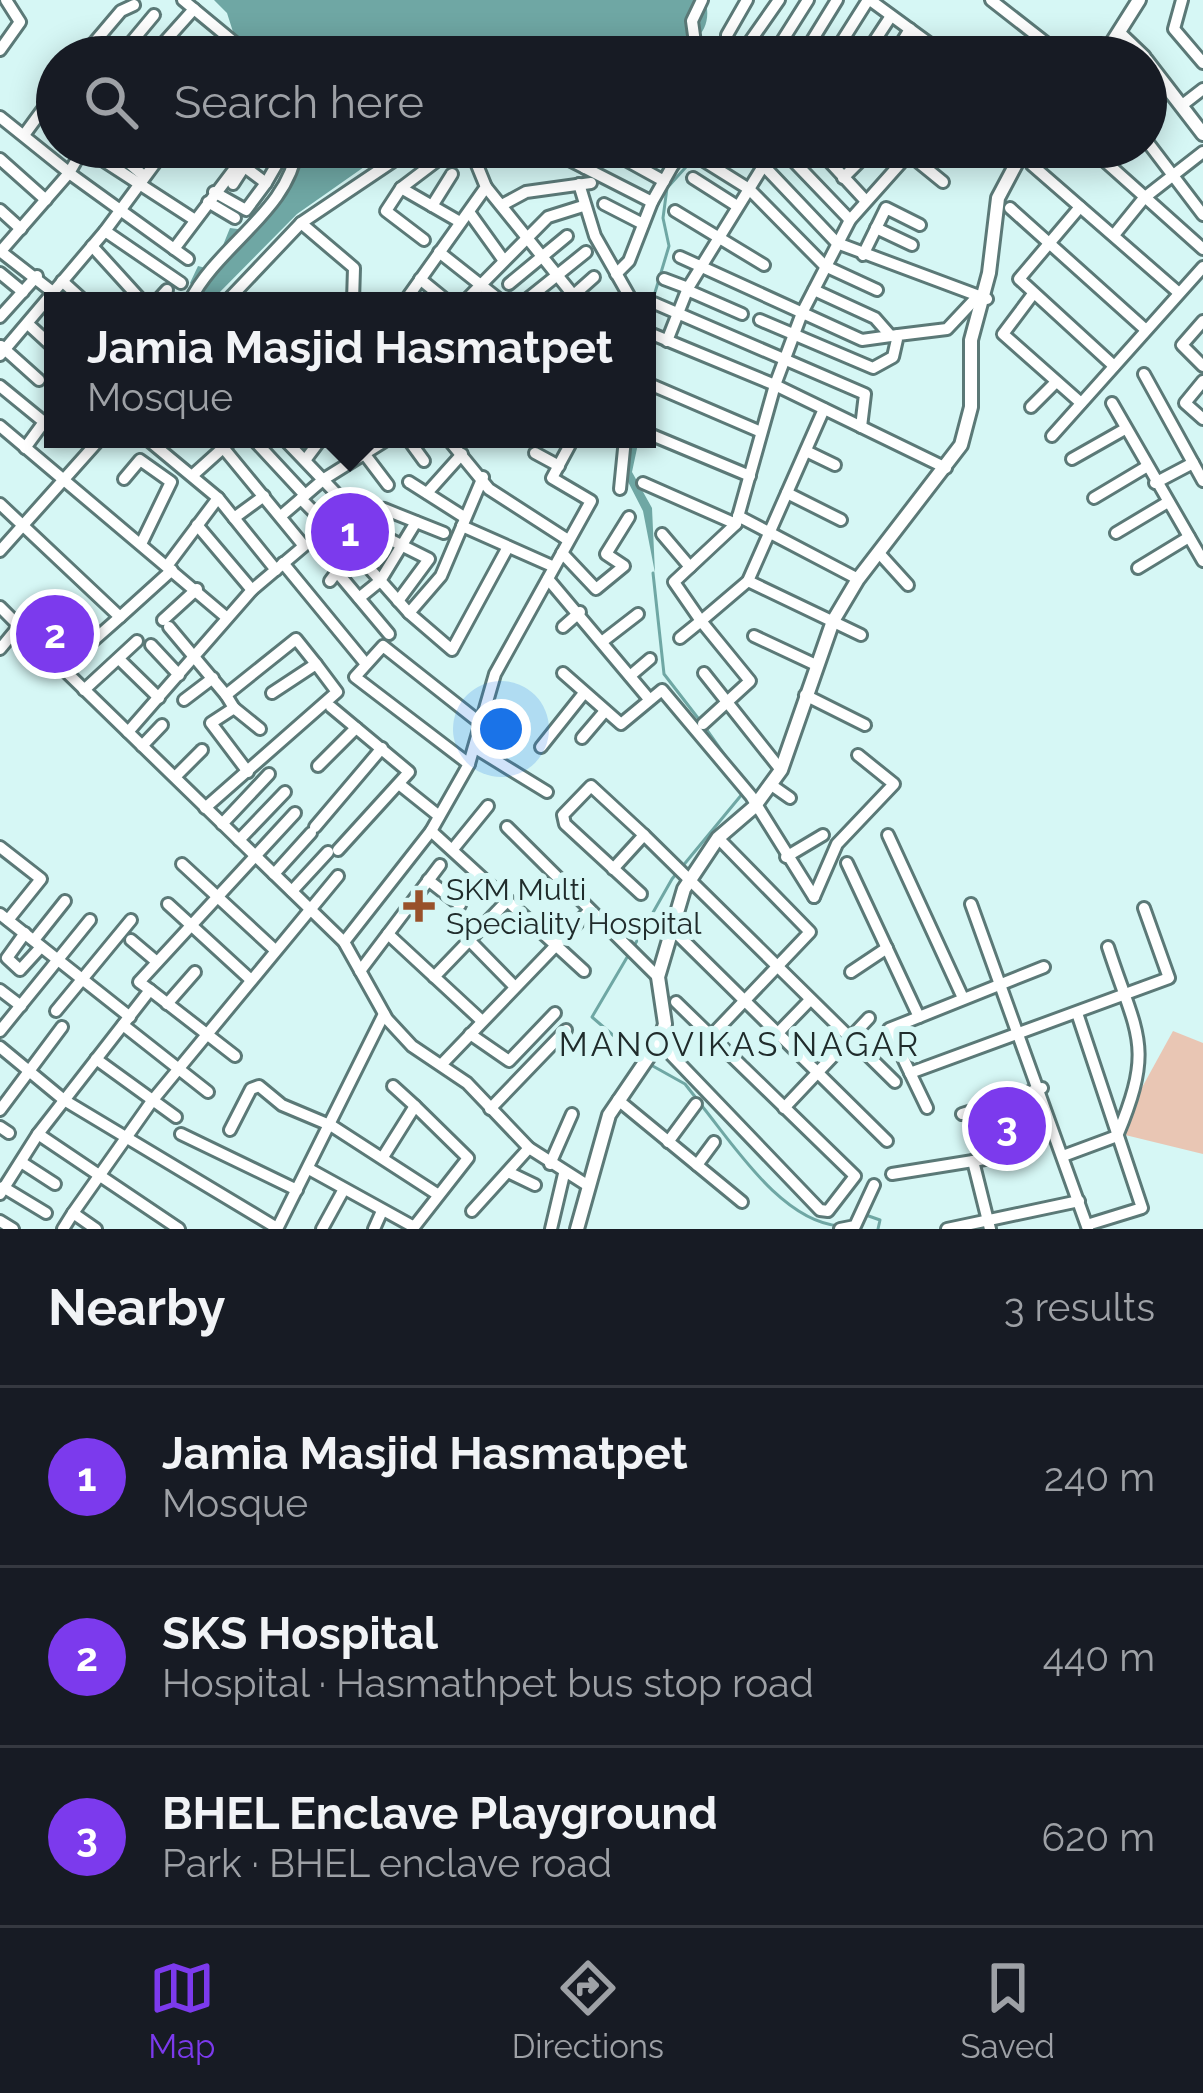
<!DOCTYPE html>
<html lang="en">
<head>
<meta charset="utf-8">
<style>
	body { margin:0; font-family:Raleway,sans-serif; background:#20242c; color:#f1f3f6 }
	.you { position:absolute; left:501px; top:729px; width:42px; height:42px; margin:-30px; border:9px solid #fff; border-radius:50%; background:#1a73e8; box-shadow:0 0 0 18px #1a73e833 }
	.badge { display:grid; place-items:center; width:78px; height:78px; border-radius:50%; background:#7c3aed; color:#fff; font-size:39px; font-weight:700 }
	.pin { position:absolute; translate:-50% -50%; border:6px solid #fff; box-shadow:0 3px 12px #0006 }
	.popup { position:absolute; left:44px; top:292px; width:612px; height:156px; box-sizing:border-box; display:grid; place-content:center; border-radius:0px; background:#171b24; filter:drop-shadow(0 3px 9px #0005); font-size:39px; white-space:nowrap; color:#9ea1a6 }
	.popup b { font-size:45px; color:#f1f3f6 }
	.popup::after { content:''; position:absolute; left:50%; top:100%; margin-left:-24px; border:24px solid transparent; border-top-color:#171b24 }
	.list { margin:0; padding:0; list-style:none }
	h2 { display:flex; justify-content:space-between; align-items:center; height:156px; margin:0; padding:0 48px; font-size:51px }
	h2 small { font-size:39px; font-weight:400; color:#9ea1a6 }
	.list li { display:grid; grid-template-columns:78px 1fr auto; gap:36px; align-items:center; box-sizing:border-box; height:180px; padding:0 48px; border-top:3px solid #363941 }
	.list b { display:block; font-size:45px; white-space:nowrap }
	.list p { margin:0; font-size:39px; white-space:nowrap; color:#9ea1a6 }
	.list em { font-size:39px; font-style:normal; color:#9ea1a6 }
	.icon { flex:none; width:66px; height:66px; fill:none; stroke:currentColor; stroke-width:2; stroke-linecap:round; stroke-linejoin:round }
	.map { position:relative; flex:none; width:1203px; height:1229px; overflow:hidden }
	.search { position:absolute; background:#171b24; box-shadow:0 6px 30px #0003; left:36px; right:36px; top:36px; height:132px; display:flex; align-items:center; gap:30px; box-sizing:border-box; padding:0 42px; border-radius:66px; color:#9ea1a6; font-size:45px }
	.sheet { height:696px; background:#171b24 }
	nav { display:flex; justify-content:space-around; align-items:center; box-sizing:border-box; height:168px; border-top:3px solid #363941; background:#171b24; font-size:33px; color:#9ea1a6 }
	nav a { display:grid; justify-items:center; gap:6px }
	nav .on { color:#7c3aed }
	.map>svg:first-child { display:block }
</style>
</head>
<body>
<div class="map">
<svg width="1203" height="1229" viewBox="0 0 1203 1229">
	<rect width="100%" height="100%" fill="#d6f7f5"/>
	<g fill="#e9c6b4">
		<path d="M1173,1031L1203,1043V1154L1117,1133Z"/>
		<path d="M1038,1098L1047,1130L974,1152L968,1121Z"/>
	</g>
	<g fill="#6fa7a4">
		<path d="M214,0H705C710,14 707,32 694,39L693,57H534L525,39L482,51L478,57H241L227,13Z"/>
		<path d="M291,147H384L374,160L297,214L211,301H184L195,290L190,283L198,266L213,270L230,228L245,230L282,196Z"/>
		<path d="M631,439H639L632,472L652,508L655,573L643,511L623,472Z"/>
	</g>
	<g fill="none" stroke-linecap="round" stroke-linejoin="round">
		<g stroke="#6fa7a4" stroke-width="3">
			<path d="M647,319L669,246L663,218L667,188L704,147"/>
			<path d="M653,573L664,674L701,722"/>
			<path d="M707,730L736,771"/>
			<path d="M634,946L672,879L743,793"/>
			<path d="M629,954L592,1017L643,1061"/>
			<path d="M651,1065L685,1084L696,1098"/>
			<path d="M702,1106C735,1147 783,1222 840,1226"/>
			<path d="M863,1214L880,1220L878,1229"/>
		</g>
		<defs>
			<g id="minor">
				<path d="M183,0L252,57"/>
				<path d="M870,0L948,57"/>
				<path d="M991,0L1064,57"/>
				<path d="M1182,0L1174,29L1203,63"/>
				<path d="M727,35L747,0"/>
				<path d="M0,50L20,22L6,0"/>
				<path d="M82,57L121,11L134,5"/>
				<path d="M119,57L154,15"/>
				<path d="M151,57L194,9"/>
				<path d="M697,57L692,21L702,0"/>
				<path d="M739,57L779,0"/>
				<path d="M772,57L808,0"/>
				<path d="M802,57L837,0"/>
				<path d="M832,57L868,0"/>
				<path d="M864,57L891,16"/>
				<path d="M893,57L910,29"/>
				<path d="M1181,106L1203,89"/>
				<path d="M0,117L66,170"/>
				<path d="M24,135L57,90"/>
				<path d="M1146,140L1203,215"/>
				<path d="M110,147L144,176"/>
				<path d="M643,147L674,164"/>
				<path d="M734,147L763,165L837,243L987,299"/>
				<path d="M780,147L850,220"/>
				<path d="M816,147L865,200"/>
				<path d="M900,147L943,182"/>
				<path d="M943,147L957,159"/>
				<path d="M1089,147L1203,249"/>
				<path d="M84,148L195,220"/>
				<path d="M606,149L664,181"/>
				<path d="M0,159L46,200"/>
				<path d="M701,159L749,189L825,266L877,290"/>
				<path d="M1032,165L1179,293"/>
				<path d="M585,168L595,147"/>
				<path d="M69,173L188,259"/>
				<path d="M693,178L737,206"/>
				<path d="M843,178L874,147"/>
				<path d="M266,183L281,157"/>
				<path d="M233,184L244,167"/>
				<path d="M579,184L595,236L632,301"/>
				<path d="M486,187L578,301"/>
				<path d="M401,188L460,222"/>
				<path d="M214,192L246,210L266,183L218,147"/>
				<path d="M208,202L235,218"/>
				<path d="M604,204L643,224"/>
				<path d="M502,205L526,192L591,183"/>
				<path d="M432,206L452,174"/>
				<path d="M1080,207L1019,279L1114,366"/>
				<path d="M1010,208L1146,330"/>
				<path d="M0,210L21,229"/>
				<path d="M675,211L764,265"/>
				<path d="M469,212L502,258"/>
				<path d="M301,223L354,268L353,301"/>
				<path d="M876,228L912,245"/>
				<path d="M105,231L181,283"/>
				<path d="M1114,235L1144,198L1203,152"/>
				<path d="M424,240L386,211L401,188L455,147"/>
				<path d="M92,246L142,301"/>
				<path d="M174,249L251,147"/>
				<path d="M0,251L54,293"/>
				<path d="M1,251L69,173L84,147"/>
				<path d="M439,252L501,301"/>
				<path d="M863,255L886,208L920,225"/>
				<path d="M680,257L862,340L898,335"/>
				<path d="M0,273L23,292"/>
				<path d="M616,274L629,261L652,202L683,147"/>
				<path d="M420,279L447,301"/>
				<path d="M664,279L688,288L775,147"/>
				<path d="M62,281L84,301"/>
				<path d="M509,284L567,236"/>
				<path d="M687,290L742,314"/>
				<path d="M814,290L875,318L889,334"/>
				<path d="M1033,294L1003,334L1081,403"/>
				<path d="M157,301L167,290"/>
				<path d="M190,301C217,246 290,210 297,147"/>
				<path d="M227,301L301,223L414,147"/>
				<path d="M405,301L486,187L477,165L481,159L528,148L550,150L652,202"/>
				<path d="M465,301L548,217L583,206"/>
				<path d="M525,301L586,252"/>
				<path d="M567,301L594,277"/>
				<path d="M607,301L608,300"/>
				<path d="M654,303L865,394L861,427"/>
				<path d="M0,317L37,276"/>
				<path d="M760,320L873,368L893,357L898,335L947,329L978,296"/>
				<path d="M1203,321L1182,345L1203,366"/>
				<path d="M28,324L53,347"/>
				<path d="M647,332L775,385L946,468"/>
				<path d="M667,341L688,288"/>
				<path d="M1,346L39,380"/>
				<path d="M0,355L105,231L167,147"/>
				<path d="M1144,374L1203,481"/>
				<path d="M1203,381L1185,403L1203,419"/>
				<path d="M647,383L761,432"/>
				<path d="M0,386L44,422L25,448"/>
				<path d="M1112,403L1203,561"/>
				<path d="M1031,407L1056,382"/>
				<path d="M824,409L748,581L701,621L674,582L736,524L775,385L802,313L850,220L915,147"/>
				<path d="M0,426L226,617"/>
				<path d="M647,433L750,476"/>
				<path d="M1052,436L1203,267"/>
				<path d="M147,439L218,498L276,570"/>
				<path d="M253,439L305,495"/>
				<path d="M284,439L371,530L429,559L398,601"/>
				<path d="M408,439L424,461"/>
				<path d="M448,439L489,489L568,540"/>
				<path d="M806,451L835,465"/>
				<path d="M535,453L559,466"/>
				<path d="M366,456L388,485"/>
				<path d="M306,459L321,439"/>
				<path d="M1072,459L1125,429"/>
				<path d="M193,475L233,439"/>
				<path d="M124,479L140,460L171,482L141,544"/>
				<path d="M409,482L464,517"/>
				<path d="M643,483L736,524"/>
				<path d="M1155,483L1193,463"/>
				<path d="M620,489L625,439"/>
				<path d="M427,493L462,454"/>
				<path d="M787,493L841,520"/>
				<path d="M1094,498L1146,467"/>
				<path d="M301,499L320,518"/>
				<path d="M0,504L120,617L61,669"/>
				<path d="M281,516L324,479L388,439"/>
				<path d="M738,516L858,579"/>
				<path d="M234,518L264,496"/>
				<path d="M197,525L252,590"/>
				<path d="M462,526L552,566"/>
				<path d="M1116,533L1168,502"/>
				<path d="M662,534L690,567"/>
				<path d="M0,551L100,439"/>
				<path d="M355,552L409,613L452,650L508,547"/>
				<path d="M562,553L596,589L624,566L606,554L629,517"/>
				<path d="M879,553L908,585"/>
				<path d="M283,563L366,664"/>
				<path d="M167,566L218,498"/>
				<path d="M1138,568L1189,537"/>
				<path d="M337,572L389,634"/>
				<path d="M548,579L649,699"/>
				<path d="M330,581L384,509L444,533"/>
				<path d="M748,581L861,635"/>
				<path d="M359,598L380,581L416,522"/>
				<path d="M0,607L19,626"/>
				<path d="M409,613L441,576L483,477"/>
				<path d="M120,617L172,570"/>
				<path d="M163,620L197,589"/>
				<path d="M169,627L226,695L296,639L316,664"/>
				<path d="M563,627L580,612"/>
				<path d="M754,636L816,665"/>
				<path d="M680,638L701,621L750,681L703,724"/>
				<path d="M603,641L638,614"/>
				<path d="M151,645L179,675"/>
				<path d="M0,649L19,626L344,942L387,1019L412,1046L467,1083L529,1148L587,1185"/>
				<path d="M119,659L159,698"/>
				<path d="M563,673L621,724L662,690L751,796L814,897"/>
				<path d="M704,673L781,770"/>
				<path d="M630,676L650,659"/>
				<path d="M84,690L137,641"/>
				<path d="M226,695L234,708L211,723L248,772"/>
				<path d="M805,695L865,725"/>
				<path d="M184,700L213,678"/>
				<path d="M331,707L409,772L338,850"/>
				<path d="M234,708L260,729"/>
				<path d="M128,732L252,590L304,546L216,439"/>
				<path d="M582,738L605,711"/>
				<path d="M142,746L162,725"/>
				<path d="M541,747L584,693"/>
				<path d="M477,749L547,792"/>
				<path d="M469,764L355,677L383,646L483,725"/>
				<path d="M318,766L356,728"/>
				<path d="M175,777L202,750"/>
				<path d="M399,784L439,816"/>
				<path d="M770,784L790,798"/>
				<path d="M205,808L337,692L316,664L272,693"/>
				<path d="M222,824L269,774"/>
				<path d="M315,827L382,748"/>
				<path d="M507,827L658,977"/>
				<path d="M431,831L584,971"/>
				<path d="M888,835L963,998"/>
				<path d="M239,840L285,792"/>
				<path d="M0,847L41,879L8,920"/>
				<path d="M453,849L488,806"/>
				<path d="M786,857L823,835"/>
				<path d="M847,863L919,1017"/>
				<path d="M182,864L275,950"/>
				<path d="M613,869L644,835L895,1082"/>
				<path d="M274,874L311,833"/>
				<path d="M428,880L460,905"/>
				<path d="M292,891L328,852"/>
				<path d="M641,894L565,824L563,815L591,786L644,835"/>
				<path d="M814,897L837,844L894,784L858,755"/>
				<path d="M168,904L251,980"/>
				<path d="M971,904L1088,1229"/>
				<path d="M0,914L130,1017"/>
				<path d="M671,928L887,1141"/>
				<path d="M25,933L7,958L20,970L41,947"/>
				<path d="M388,934L482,1021"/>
				<path d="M34,940L65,901"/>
				<path d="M131,940L157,962"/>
				<path d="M469,940L515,987"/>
				<path d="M344,942L431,831L469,764L495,674L591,501L552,478L573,439"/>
				<path d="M360,971L440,865"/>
				<path d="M851,972L887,948"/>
				<path d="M434,977L508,900"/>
				<path d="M0,990L21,1006"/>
				<path d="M150,990L235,1056"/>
				<path d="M167,1004L195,972"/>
				<path d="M56,1011L131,920"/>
				<path d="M1078,1016L1142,1208L1087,1225"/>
				<path d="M123,1025L208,1092"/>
				<path d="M0,1031L90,920"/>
				<path d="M470,1034L509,1061L555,1013"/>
				<path d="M777,1034L810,1000"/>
				<path d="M711,1036L810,932L718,838"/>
				<path d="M659,1042L820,1210L828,1211L855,1176L676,1002"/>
				<path d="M0,1047L64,1100L277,1228"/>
				<path d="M96,1059L176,1117"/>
				<path d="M441,1065L590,910"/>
				<path d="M910,1073L1169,978L1144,908"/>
				<path d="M393,1086L415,1106"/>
				<path d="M618,1100L742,1202"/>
				<path d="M784,1108L869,1018"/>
				<path d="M927,1108L889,1029L1044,967"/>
				<path d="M490,1109L566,1030"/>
				<path d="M0,1110L62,1027"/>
				<path d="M962,1114L1042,1088"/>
				<path d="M0,1127L9,1133"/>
				<path d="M230,1130L251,1089L259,1086L282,1105L332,1126L437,1194"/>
				<path d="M38,1134L179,1229"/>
				<path d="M181,1134L297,1190"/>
				<path d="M668,1142L696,1104"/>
				<path d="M1063,1156L1117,1136C1155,1045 1137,1036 1108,947"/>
				<path d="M973,1161L1008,1155"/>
				<path d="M21,1162L55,1184"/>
				<path d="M550,1164L572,1114"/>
				<path d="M697,1165L714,1142"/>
				<path d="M309,1169L414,1227L468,1158L415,1106L383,1157"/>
				<path d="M510,1173L535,1185"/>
				<path d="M892,1174L973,1161L990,1229"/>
				<path d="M3,1187L46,1213"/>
				<path d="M0,1194L38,1134L150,990L139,982L295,813"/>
				<path d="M472,1211L529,1148"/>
				<path d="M73,1213L152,1101L338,876"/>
				<path d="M0,1221L13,1229"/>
				<path d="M63,1229L73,1213L96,1229"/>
				<path d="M277,1229L384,1014"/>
				<path d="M322,1229L344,1189"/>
				<path d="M374,1229L382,1211"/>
				<path d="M551,1229L564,1174"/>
				<path d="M840,1229L855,1226L874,1185"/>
				<path d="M947,1229L1079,1201"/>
			</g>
			<g id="major">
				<path d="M1121,35L1144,57"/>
				<path d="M1103,57L1139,0"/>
				<path d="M1146,60L1203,134"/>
				<path d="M577,1229L609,1115L660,1040L665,1024L658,977L684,889L718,838L754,807L781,770L833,621L858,579L961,445L971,407V340L989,273L998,198L1025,147"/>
			</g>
		</defs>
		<use href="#minor" stroke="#5b7977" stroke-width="16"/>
		<use href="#major" stroke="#5b7977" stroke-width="18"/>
		<use href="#minor" stroke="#fff" stroke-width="10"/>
		<use href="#major" stroke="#fff" stroke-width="12"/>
	</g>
	<path fill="#98512a" stroke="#d6f7f5" stroke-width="4.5" d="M413 888h12v12h12v12h-12v12h-12v-12h-12v-12h12z"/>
	<g text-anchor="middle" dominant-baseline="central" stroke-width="12" stroke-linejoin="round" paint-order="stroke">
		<g font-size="30" fill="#202c2c" stroke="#d6f7f5" text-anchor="start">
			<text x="446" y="889">SKM Multi<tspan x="446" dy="34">Speciality Hospital</tspan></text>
		</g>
		<g font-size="33" letter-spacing="3" fill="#202c2c" stroke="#d6f7f5">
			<text x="740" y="1044">MANOVIKAS NAGAR</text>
		</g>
	</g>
</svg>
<div class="you"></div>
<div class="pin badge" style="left:350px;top:532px">1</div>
<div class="popup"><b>Jamia Masjid Hasmatpet</b>Mosque</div>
<div class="pin badge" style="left:55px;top:634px">2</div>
<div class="pin badge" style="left:1007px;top:1126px">3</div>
<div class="search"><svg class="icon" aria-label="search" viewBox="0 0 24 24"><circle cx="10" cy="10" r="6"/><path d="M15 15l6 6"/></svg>Search here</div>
</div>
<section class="sheet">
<h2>Nearby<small>3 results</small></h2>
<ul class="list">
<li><span class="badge">1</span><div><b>Jamia Masjid Hasmatpet</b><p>Mosque</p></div><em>240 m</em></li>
<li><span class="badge">2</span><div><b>SKS Hospital</b><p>Hospital · Hasmathpet bus stop road</p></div><em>440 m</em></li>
<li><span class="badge">3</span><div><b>BHEL Enclave Playground</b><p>Park · BHEL enclave road</p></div><em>620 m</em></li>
</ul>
</section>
<nav>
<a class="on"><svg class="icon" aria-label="map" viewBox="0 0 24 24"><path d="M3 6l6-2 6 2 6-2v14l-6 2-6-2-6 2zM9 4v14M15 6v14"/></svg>Map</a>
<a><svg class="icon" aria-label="directions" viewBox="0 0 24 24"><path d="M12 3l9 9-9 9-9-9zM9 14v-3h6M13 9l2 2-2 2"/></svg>Directions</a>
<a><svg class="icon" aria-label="saved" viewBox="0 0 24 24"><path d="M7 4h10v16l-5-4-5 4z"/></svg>Saved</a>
</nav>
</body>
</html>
